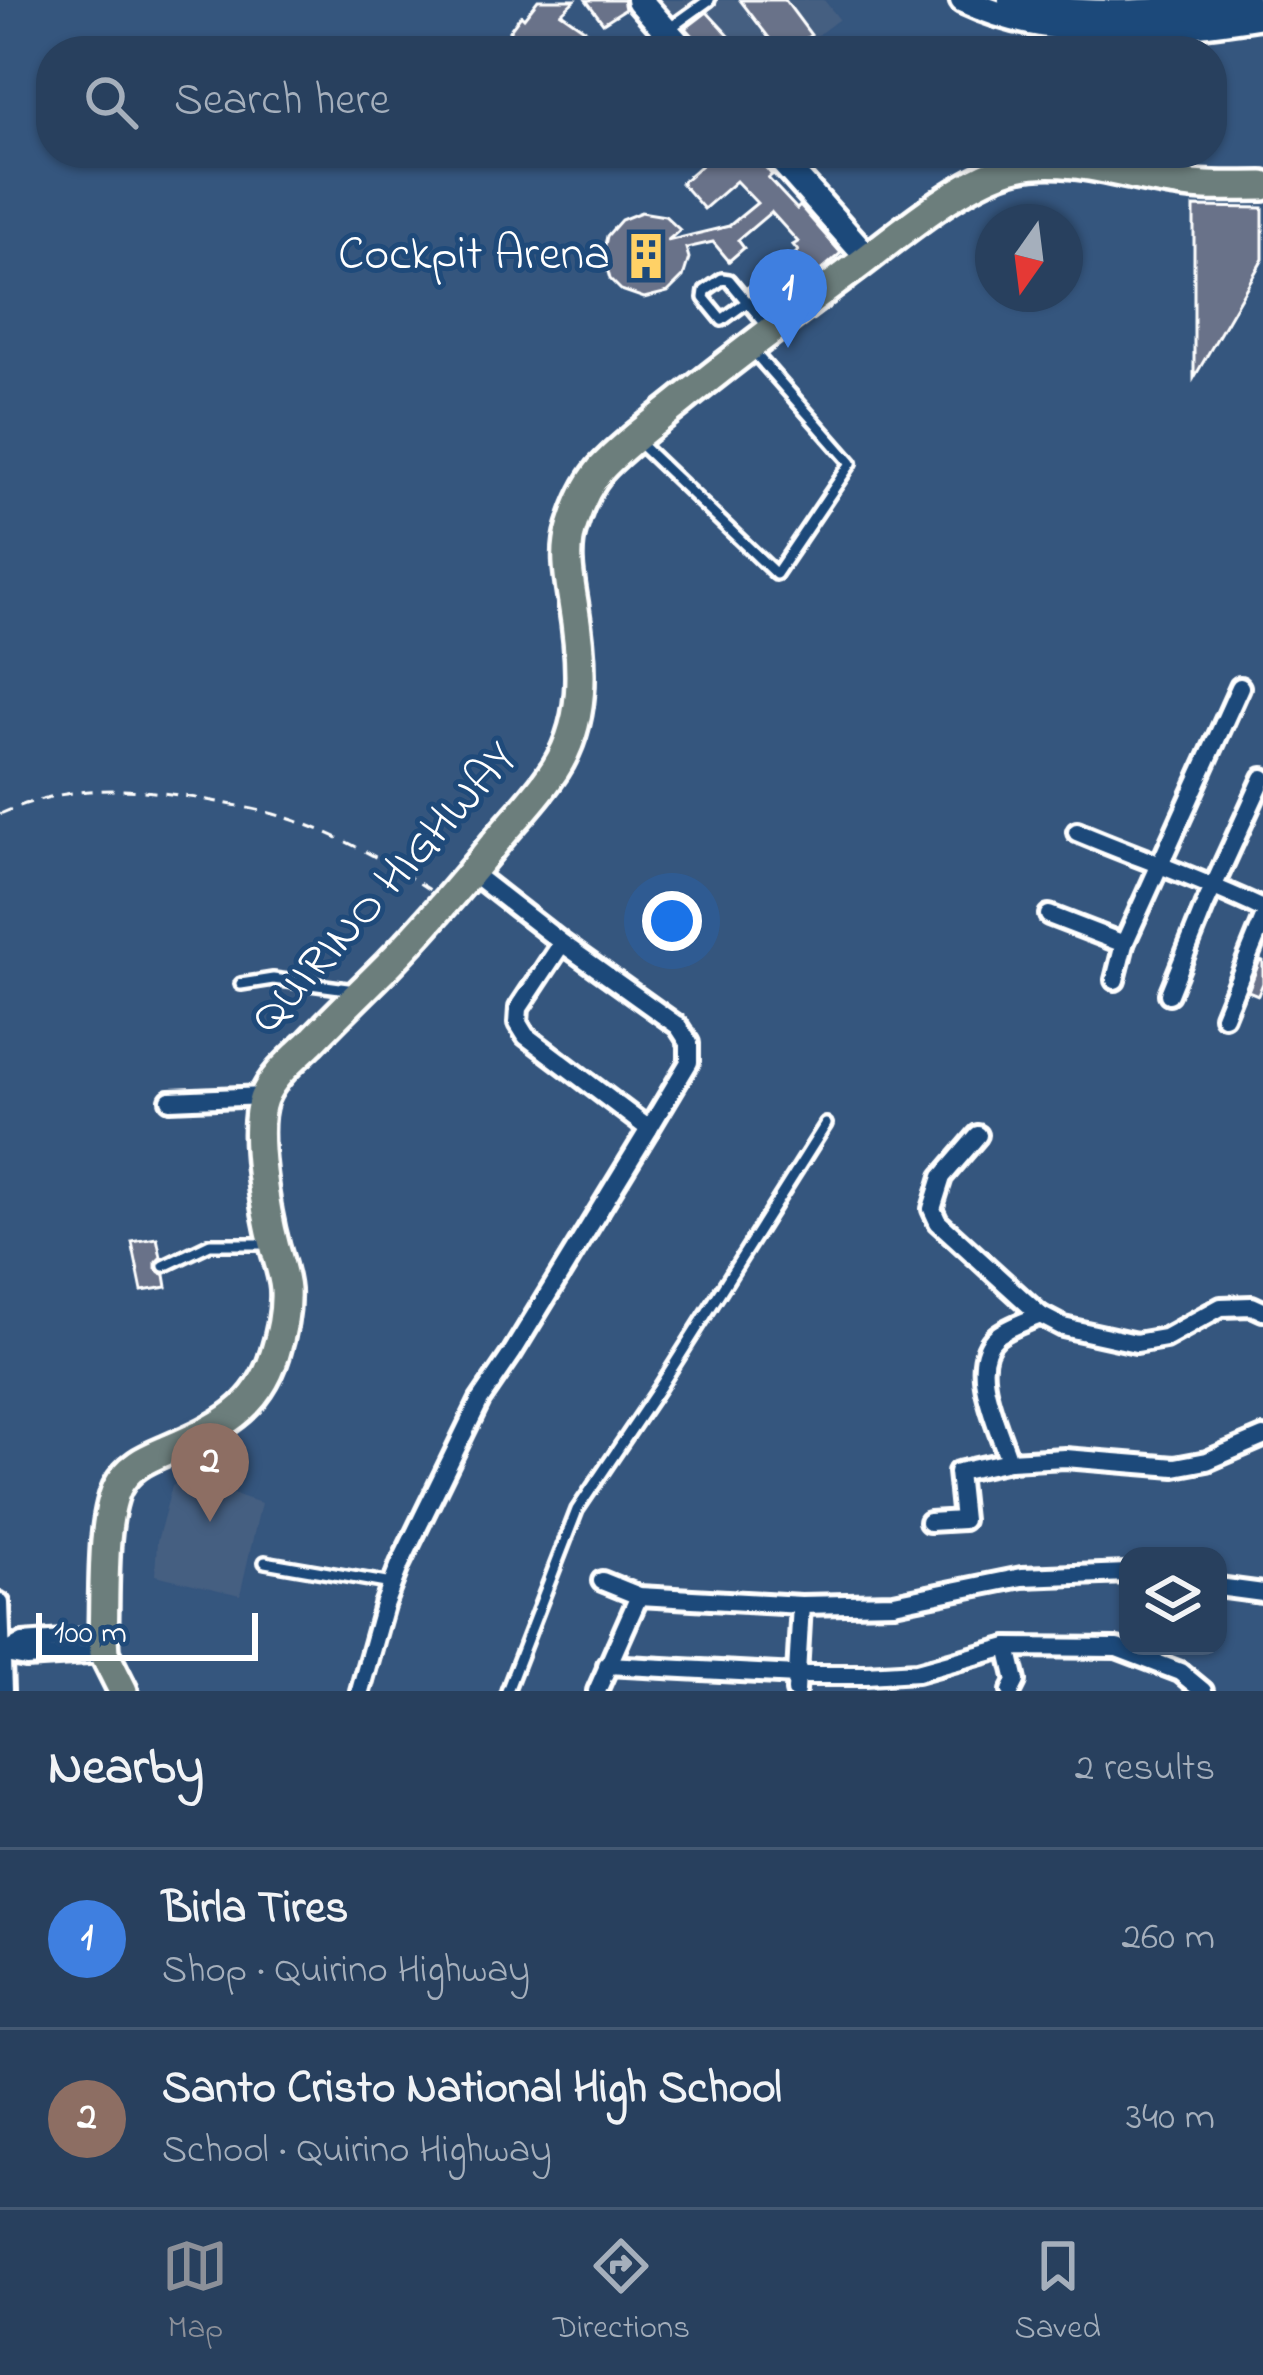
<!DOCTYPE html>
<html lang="en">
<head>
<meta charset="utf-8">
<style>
	body { margin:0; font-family:"Indie Flower",sans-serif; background:#304764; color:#f1f3f6 }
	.controls { position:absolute; right:36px; bottom:36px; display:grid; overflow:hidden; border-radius:24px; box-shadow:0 3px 9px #0004 }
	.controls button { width:108px; height:108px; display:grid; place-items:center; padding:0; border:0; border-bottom:3px solid #445973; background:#28405e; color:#f1f3f6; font:60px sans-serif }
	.compass { position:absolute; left:975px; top:204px; width:108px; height:108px; border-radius:50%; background:#28405e; box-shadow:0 3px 9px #0004; rotate:194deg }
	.scale { position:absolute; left:36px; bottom:30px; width:222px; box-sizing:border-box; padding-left:12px; border:6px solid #fff; border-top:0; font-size:33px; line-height:42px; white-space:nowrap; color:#fff; -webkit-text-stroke:9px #1f4a7a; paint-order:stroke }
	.you { position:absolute; left:672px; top:921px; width:42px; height:42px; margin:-30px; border:9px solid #fff; border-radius:50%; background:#1a73e8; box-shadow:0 0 0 18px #1a73e833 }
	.badge { display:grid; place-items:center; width:78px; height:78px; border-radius:50%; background:#8c9099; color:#fff; font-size:39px; font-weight:700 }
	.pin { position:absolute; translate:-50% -99px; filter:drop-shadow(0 3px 6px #0008) }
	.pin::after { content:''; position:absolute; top:63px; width:42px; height:36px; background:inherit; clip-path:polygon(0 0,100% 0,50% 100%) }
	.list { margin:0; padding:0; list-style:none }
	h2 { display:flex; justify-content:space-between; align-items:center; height:156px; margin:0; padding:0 48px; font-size:51px }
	h2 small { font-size:39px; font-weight:400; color:#a5afbc }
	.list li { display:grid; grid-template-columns:78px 1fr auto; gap:36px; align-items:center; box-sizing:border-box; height:180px; padding:0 48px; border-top:3px solid #445973 }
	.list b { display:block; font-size:45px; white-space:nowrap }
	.list p { margin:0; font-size:39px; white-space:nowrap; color:#a5afbc }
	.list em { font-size:39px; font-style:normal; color:#a5afbc }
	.icon { flex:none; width:66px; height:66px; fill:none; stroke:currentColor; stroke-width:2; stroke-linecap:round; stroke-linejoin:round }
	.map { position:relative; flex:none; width:1263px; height:1691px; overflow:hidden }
	.search { position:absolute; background:#28405e; box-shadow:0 3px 9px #0004; left:36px; right:36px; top:36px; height:132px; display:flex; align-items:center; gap:30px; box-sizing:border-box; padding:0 42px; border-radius:48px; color:#a5afbc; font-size:45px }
	.sheet { height:516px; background:#28405e }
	nav { display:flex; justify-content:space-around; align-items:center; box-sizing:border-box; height:168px; border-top:3px solid #445973; background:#28405e; font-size:33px; color:#a5afbc }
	nav a { display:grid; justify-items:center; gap:6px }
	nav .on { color:#8c9099 }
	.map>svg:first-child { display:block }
</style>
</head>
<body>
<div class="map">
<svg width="1263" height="1691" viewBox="0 0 1263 1691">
	<rect width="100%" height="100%" fill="#35567e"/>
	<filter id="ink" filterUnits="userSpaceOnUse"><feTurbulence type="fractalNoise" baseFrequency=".00833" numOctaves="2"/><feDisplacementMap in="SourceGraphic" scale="24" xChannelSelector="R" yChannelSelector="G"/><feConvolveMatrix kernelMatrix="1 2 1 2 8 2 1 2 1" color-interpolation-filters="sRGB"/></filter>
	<g filter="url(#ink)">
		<g fill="#455e81">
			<path d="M659,0H824L839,19L797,51H703Z"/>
			<path d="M187,1478L261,1503L240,1595L155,1575L157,1541L172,1486Z"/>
		</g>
		<g fill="#697289" stroke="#fff" stroke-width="3">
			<path d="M538,0H575L561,13L587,31L573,51H534L509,31L521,15L524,18Z"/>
			<path d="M586,0H623L625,9L603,23Z"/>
			<path d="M740,0H785L811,35L789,51H779Z"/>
			<path d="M707,12L743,51H707L686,28Z"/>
			<path d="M715,153H759L762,163L772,175L768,178L797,209L800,206L841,253L818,273L814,269L782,298L780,296L764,308L748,287L758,279L762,284L798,251L793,245L798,242L771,212L738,240L744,248L729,261L713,242L686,248L689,258L683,277L668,292L644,298L621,290L610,279L603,254L607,236L621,220L641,212L665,216L680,230L667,241L729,226L757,203L736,181L704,209L681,183Z"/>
			<path d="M1194,207L1263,208V259L1194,378Z"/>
			<path d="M1260,960L1263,961V983L1258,995L1248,991Z"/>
			<path d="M157,1238L161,1257L156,1262V1269L165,1275L167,1287L142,1291L132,1242Z"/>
		</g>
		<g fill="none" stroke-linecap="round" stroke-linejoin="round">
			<defs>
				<g id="lane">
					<path d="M670,28L709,0"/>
					<path d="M747,302L722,320L704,298L705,291L722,279L729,280L769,328"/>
					<path d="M638,442L776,574L851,463L752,350"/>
					<path d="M241,984L273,979L355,990"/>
					<path d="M164,1266L210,1244H268"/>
					<path d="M265,1562L392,1584"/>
					<path d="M507,1691L577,1510L660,1387L826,1124"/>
				</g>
				<g id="street">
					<path d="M1077,832C1139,858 1203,880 1263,909"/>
					<path d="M471,872L562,943L678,1026L689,1043V1062L649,1129L526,1036L518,1023L519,1008L562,943"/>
					<path d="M1049,915L1124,944"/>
					<path d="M1115,980L1124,944L1240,687"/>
					<path d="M1169,994L1204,907L1263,778"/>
					<path d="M1224,1016L1263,920"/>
					<path d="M170,1100L264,1096"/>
					<path d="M978,1135L942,1177L932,1209L938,1222L1040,1315L1063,1327L1136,1343L1165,1338L1221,1307L1252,1306L1263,1311"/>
					<path d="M1009,1461C999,1428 965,1363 997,1336C1008,1327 1027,1321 1040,1315"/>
					<path d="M929,1522L963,1520L958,1472L1009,1461L1065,1458L1175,1467L1207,1461L1263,1437"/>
					<path d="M602,1581L639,1596L801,1605L894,1603L1022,1577L1128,1573"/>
					<path d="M1218,1587L1263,1593"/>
					<path d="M0,1603L3,1691"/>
					<path d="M1008,1647L1016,1681L1011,1691"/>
					<path d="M0,1653L26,1658L104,1653"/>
					<path d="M3,1654L23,1643L103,1637"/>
					<path d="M607,1665L797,1675H866L917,1672L1008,1647L1117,1648L1180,1672L1203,1691"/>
					<path d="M360,1691L384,1605L400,1564L480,1400L512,1353L649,1129"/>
					<path d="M597,1691L639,1596"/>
					<path d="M796,1691L801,1605"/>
				</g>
				<g id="secondary">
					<path d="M639,0L684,51"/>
					<path d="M963,0C1055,44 1165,31 1263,15"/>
					<path d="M1011,0C1081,22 1175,11 1247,0"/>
					<path d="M775,153L868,258"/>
				</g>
				<path id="primary" d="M123,1691L104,1653L103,1637C105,1596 101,1524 117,1488C128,1466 146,1459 167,1450C217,1428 258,1411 275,1354C281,1335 286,1311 285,1290C284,1276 279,1262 275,1248C266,1214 251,1131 263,1099C272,1076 293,1059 311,1042C336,1016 362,991 387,966C425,927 460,886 494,844C512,822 533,801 549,778C588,726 583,663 573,602C569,577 564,552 572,527C578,507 586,487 600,470C624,444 655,422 682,400C735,357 790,316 845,275C892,241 961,179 1017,166C1068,154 1126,176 1177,183C1205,188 1234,186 1263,186"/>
			</defs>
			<use href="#lane" stroke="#fff" stroke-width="18"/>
			<use href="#street" stroke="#fff" stroke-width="26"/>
			<use href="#secondary" stroke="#fff" stroke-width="33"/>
			<use href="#primary" stroke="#fff" stroke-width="36"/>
			<path stroke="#fff" stroke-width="3" stroke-dasharray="12 9" stroke-linecap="butt" d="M0,814C73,781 141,787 218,802C242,807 267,811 290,819C339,835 387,862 430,890"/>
			<use href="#lane" stroke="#1f4a7a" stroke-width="9"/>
			<use href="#street" stroke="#1f4a7a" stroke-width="16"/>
			<use href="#secondary" stroke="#1f4a7a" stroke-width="24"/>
			<use href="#primary" stroke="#6c7e7c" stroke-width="27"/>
		</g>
	</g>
	<defs>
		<symbol id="building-bare" viewBox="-9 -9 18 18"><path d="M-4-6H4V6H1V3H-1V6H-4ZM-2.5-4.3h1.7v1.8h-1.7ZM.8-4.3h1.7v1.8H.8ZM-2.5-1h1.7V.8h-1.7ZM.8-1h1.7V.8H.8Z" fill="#ffd166" stroke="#1f4a7a" stroke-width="2.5" paint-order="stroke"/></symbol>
	</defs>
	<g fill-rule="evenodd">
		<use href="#building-bare" x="613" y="223" width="66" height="66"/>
	</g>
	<g text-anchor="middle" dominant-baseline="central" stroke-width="10" stroke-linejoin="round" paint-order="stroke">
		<g font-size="48" fill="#fff" stroke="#1f4a7a" text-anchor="end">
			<text x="610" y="256">Cockpit Arena</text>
		</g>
		<g font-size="48" fill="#fff" stroke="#1f4a7a">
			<text transform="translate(385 889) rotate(-48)">QUIRINO HIGHWAY</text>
		</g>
	</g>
</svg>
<div class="controls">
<button><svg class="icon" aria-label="layers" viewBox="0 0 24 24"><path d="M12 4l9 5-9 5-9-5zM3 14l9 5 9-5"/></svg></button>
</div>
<svg class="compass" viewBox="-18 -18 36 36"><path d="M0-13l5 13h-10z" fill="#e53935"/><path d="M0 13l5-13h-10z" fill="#a5afbc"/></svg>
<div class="scale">100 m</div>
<div class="you"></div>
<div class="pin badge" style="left:788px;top:348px;background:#3f7fe0">1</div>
<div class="pin badge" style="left:210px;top:1522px;background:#8d6e63">2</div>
<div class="search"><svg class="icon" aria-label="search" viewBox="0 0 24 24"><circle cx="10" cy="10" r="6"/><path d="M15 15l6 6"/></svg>Search here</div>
</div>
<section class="sheet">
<h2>Nearby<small>2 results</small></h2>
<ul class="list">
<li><span class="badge" style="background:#3f7fe0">1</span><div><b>Birla Tires</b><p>Shop · Quirino Highway</p></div><em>260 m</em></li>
<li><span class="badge" style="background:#8d6e63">2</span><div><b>Santo Cristo National High School</b><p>School · Quirino Highway</p></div><em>340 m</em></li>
</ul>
</section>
<nav>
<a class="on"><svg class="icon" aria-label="map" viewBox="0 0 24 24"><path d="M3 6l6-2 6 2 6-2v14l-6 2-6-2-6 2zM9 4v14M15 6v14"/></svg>Map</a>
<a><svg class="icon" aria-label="directions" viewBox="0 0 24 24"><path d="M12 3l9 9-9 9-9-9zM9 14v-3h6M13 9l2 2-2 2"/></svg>Directions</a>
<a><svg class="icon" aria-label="saved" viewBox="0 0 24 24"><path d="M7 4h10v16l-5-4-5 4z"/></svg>Saved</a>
</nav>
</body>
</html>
